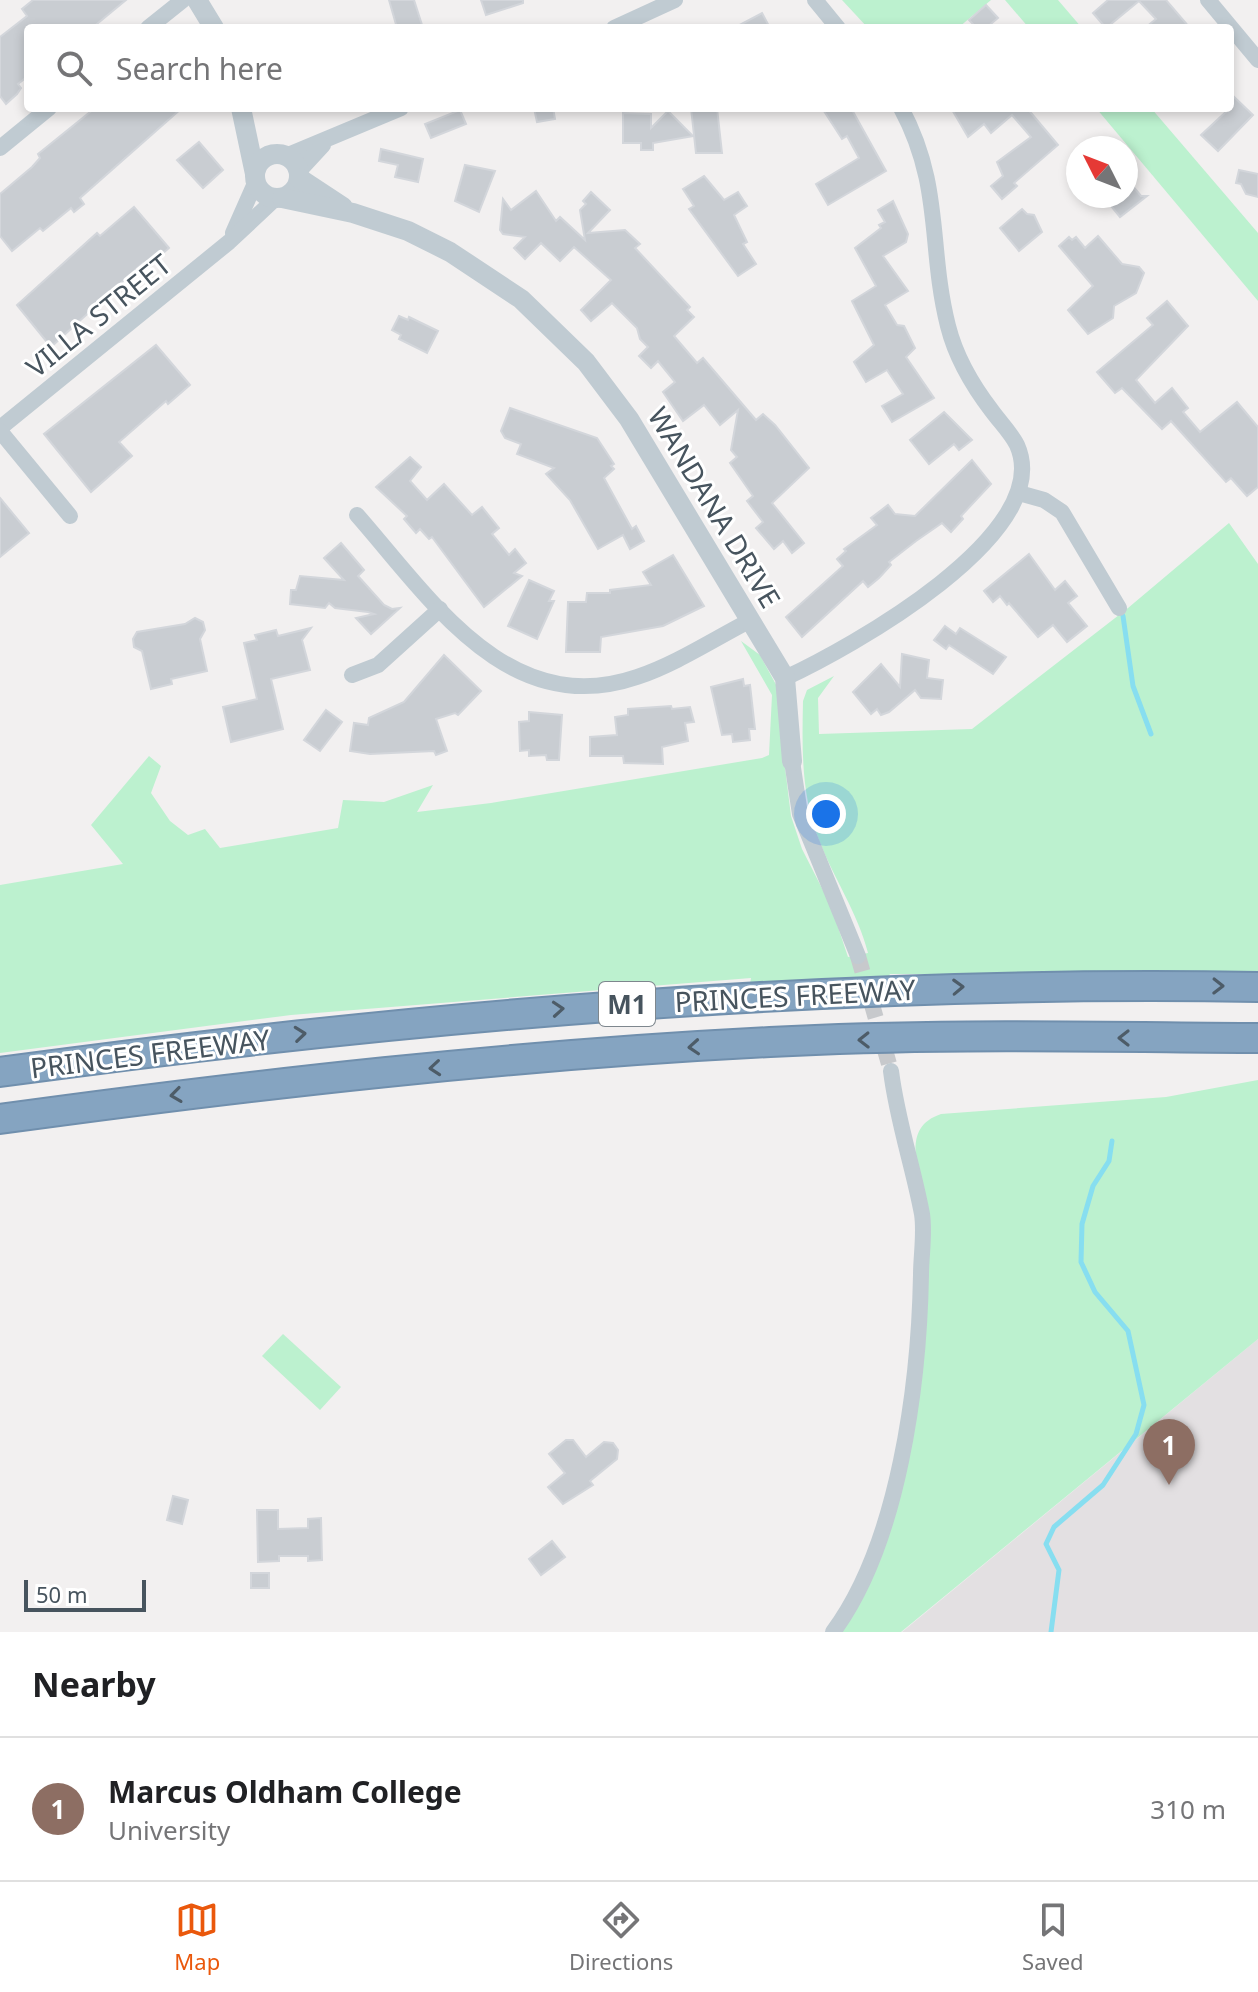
<!DOCTYPE html>
<html lang="en">
<head>
<meta charset="utf-8">
<style>
	body { margin:0; font-family:"Noto Sans",sans-serif; background:#f6f6f6; color:#202124 }
	.compass { position:absolute; left:1066px; top:136px; width:72px; height:72px; border-radius:50%; background:#fff; box-shadow:0 4px 12px #0003; rotate:312deg }
	.scale { position:absolute; left:24px; bottom:20px; width:122px; box-sizing:border-box; padding-left:8px; border:4px solid #47545e; border-top:0; font-size:22px; line-height:28px; white-space:nowrap; color:#47545e; -webkit-text-stroke:6px #fff; paint-order:stroke }
	.you { position:absolute; left:826px; top:814px; width:28px; height:28px; margin:-20px; border:6px solid #fff; border-radius:50%; background:#1a73e8; box-shadow:0 0 0 12px #1a73e833 }
	.badge { display:grid; place-items:center; width:52px; height:52px; border-radius:50%; background:#ea580c; color:#fff; font-size:26px; font-weight:700 }
	.pin { position:absolute; translate:-50% -66px; filter:drop-shadow(0 2px 4px #0008) }
	.pin::after { content:''; position:absolute; top:42px; width:28px; height:24px; background:inherit; clip-path:polygon(0 0,100% 0,50% 100%) }
	.list { margin:0; padding:0; list-style:none }
	h2 { display:flex; justify-content:space-between; align-items:center; height:104px; margin:0; padding:0 32px; font-size:34px }
	h2 small { font-size:26px; font-weight:400; color:#757577 }
	.list li { display:grid; grid-template-columns:52px 1fr auto; gap:24px; align-items:center; box-sizing:border-box; height:144px; padding:0 32px; border-top:2px solid #e0e0e0 }
	.list b { display:block; font-size:30px; white-space:nowrap }
	.list p { margin:0; font-size:26px; white-space:nowrap; color:#757577 }
	.list em { font-size:26px; font-style:normal; color:#757577 }
	.icon { flex:none; width:44px; height:44px; fill:none; stroke:currentColor; stroke-width:2; stroke-linecap:round; stroke-linejoin:round }
	.map { position:relative; flex:none; width:1258px; height:1632px; overflow:hidden }
	.search { position:absolute; background:#fff; box-shadow:0 4px 12px #0003; left:24px; right:24px; top:24px; height:88px; display:flex; align-items:center; gap:20px; box-sizing:border-box; padding:0 28px; border-radius:8px; color:#757577; font-size:30px }
	.sheet { height:248px; background:#fff }
	nav { display:flex; justify-content:space-around; align-items:center; box-sizing:border-box; height:112px; border-top:2px solid #e0e0e0; background:#fff; font-size:22px; color:#757577 }
	nav a { display:grid; justify-items:center; gap:4px }
	nav .on { color:#ea580c }
	.map>svg:first-child { display:block }
</style>
</head>
<body>
<div class="map">
<svg width="1258" height="1632" viewBox="0 0 1258 1632">
	<rect width="100%" height="100%" fill="#f2f0f0"/>
	<path fill="#e3e0e2" d="M1258,1339V1632H902Z"/>
	<g fill="#bcf1cf">
		<path d="M842,0H991L958,28H868Z"/>
		<path d="M1005,0H1058L1082,28H1029Z"/>
		<path d="M1096,108H1151L1258,233V301Z"/>
		<path d="M1229,523L1258,564V974H890L887,979L750,984L751,978L291,1015L0,1053V885L123,864L91,825L149,756L161,766L151,793L170,821L188,835L205,829L220,848L338,828L343,800L384,802L433,785L417,812L491,803L762,758L769,755L772,695L741,641L760,655L780,692L781,735L791,816L802,849L831,906L848,957L868,953C858,913 834,879 819,840C801,795 802,749 803,701L807,690L834,676L818,698L819,734L972,729L1128,608Z"/>
		<path d="M1258,1080V1339L901,1632H840L859,1599L914,1409L918,1178C915,1150 909,1125 941,1114L1166,1097Z"/>
		<path d="M283,1334L341,1387L320,1410L262,1356Z"/>
	</g>
	<g fill="none" stroke-linecap="round" stroke-linejoin="round">
		<g stroke="#87def0" stroke-width="5">
			<path d="M1123,616L1133,686L1151,734"/>
			<path d="M1051,1632L1059,1570L1046,1544L1054,1527L1103,1485L1136,1434L1144,1405L1128,1331L1095,1292L1081,1262L1082,1224L1093,1186L1109,1161L1112,1141"/>
		</g>
	</g>
	<g fill="#c9cdd2" stroke="#d3d6db" stroke-width="2">
		<path d="M33,0H126L92,28H28V76L18,84L21,88L17,94L6,104L0,96V37L27,16L22,9Z"/>
		<path d="M389,0H414L423,28H397Z"/>
		<path d="M481,0H523V3L486,15Z"/>
		<path d="M1108,0H1166L1190,28H1145L1156,19L1139,1L1106,28L1093,13Z"/>
		<path d="M986,5L998,18L986,28H977L969,20Z"/>
		<path d="M762,13L770,28H734Z"/>
		<path d="M1230,93L1253,115L1218,151L1201,135L1230,108Z"/>
		<path d="M95,108H182L80,198L84,204L74,212L71,208L43,231L40,228L12,251L0,236V194L32,167L40,158L38,154Z"/>
		<path d="M534,108H553L555,119L537,122Z"/>
		<path d="M691,108H717L722,153H696Z"/>
		<path d="M822,108H851L886,171L828,205L816,184L859,158L847,136L842,139Z"/>
		<path d="M951,108H1027L1058,145L1014,183L1017,186L1002,199L991,186L1003,176L997,162L1031,137L1012,115L991,133L984,124L968,137Z"/>
		<path d="M460,110L466,124L431,138L425,124Z"/>
		<path d="M668,111L693,136L653,143V150H641V143H623V113L651,114V128Z"/>
		<path d="M199,142L223,170L203,188L177,160Z"/>
		<path d="M381,149L423,159L418,182L395,177L398,165L379,161Z"/>
		<path d="M465,165L495,171L479,212L455,201Z"/>
		<path d="M1239,170L1258,174V197L1246,194L1241,184L1236,183Z"/>
		<path d="M704,176L724,200L738,192L747,206L734,215L747,242L743,244L756,264L738,276L689,209L694,206L683,189Z"/>
		<path d="M1126,178L1141,196H1147L1120,217L1103,196H1126Z"/>
		<path d="M536,191L556,221L560,217L585,240L580,210L586,204L583,201L591,192L610,210L588,233L625,230L640,244L635,248L690,307L687,310L694,317L674,336L697,363L703,358L756,420L763,414L775,425L809,468L772,503L804,543L792,553L783,541L774,549L756,528L763,522L747,501L753,496L730,463L737,457L731,450L738,410L720,425L704,405L683,421L663,392L675,382L658,361L651,368L639,356L648,347L640,339L637,328L612,303L591,321L581,310L611,280L574,247L560,261L541,243L525,259L514,248L525,237L503,234L500,230L503,199L511,210Z"/>
		<path d="M893,201L908,234L906,242L883,256L908,291L885,305L897,325L904,326L915,348L906,357L934,398L892,422L882,406L903,394L887,370L866,382L854,362L874,345L852,301L876,286L855,248L881,228L879,225L885,222L878,210Z"/>
		<path d="M134,207L169,248L147,267L143,263L51,347L17,305L97,233L100,236Z"/>
		<path d="M1022,209L1027,214L1034,215L1042,232L1019,251L1000,228Z"/>
		<path d="M1098,236L1122,264L1139,267L1144,273L1136,293L1114,306L1113,318L1088,334L1068,310L1093,286L1059,246L1069,237L1072,240L1076,237L1085,248Z"/>
		<path d="M1167,301L1188,326L1136,380L1155,403L1172,388L1188,408L1183,412L1200,432L1237,402L1258,427V487L1247,496L1231,478L1226,482L1171,421L1162,429L1122,388L1115,393L1097,372L1153,325L1147,318Z"/>
		<path d="M399,316L408,320L409,317L438,331L427,353L399,339L401,335L392,330Z"/>
		<path d="M156,345L190,385L168,404L166,401L119,442L132,456L91,492L44,434Z"/>
		<path d="M510,408L597,438L614,464L611,466L614,469L604,478L632,529L636,526L644,541L630,549L623,535L598,549L570,500L546,474L554,468L517,454L521,444L505,438L501,431Z"/>
		<path d="M944,412L972,440L959,450L954,444L929,464L910,440Z"/>
		<path d="M410,457L421,467L410,481L427,500L444,484L472,515L482,507L499,528L492,534L509,555L515,549L526,563L514,573L522,576L484,607L432,537L429,539L420,529L416,533L404,519L407,516L376,487Z"/>
		<path d="M972,460L991,484L961,516L963,519L951,532L942,523L916,541L889,562L891,565L879,578L868,587L863,581L802,637L786,617L843,566L837,559L846,551L844,549L877,525L871,518L888,505L895,514L915,516Z"/>
		<path d="M0,498L29,533L0,557Z"/>
		<path d="M341,543L364,570L358,576L384,605L392,609L400,608L371,634L356,618L374,614L368,612L335,608L329,603L325,608L290,604L291,590H296L300,576L344,580L324,558Z"/>
		<path d="M1029,554L1055,590L1065,581L1077,596L1068,603L1087,626L1067,642L1053,625L1038,637L1009,603L1007,605L1000,596L993,602L984,591Z"/>
		<path d="M673,555L704,606L663,626L601,637L600,652H566L568,602H586L587,593H610V590L651,585L643,572Z"/>
		<path d="M529,580L554,591L549,601H554L537,639L508,626Z"/>
		<path d="M195,618L203,622L205,630L200,639L207,671L171,679L172,684L151,689L142,651L134,647L133,639L137,632L185,624Z"/>
		<path d="M945,626L956,634L960,628L1006,657L993,674L949,645L946,649L934,640Z"/>
		<path d="M311,628L302,640L310,670L271,679L283,729L231,742L223,707L257,699L244,643L257,640L255,635L276,630L278,636Z"/>
		<path d="M902,654L929,660L927,678L943,680L941,699L921,698L915,690L889,712L881,715L877,709L871,714L853,692L881,664L900,687Z"/>
		<path d="M444,655L481,691L458,715L455,713L436,719L447,751L436,755L434,751L370,754L350,751L354,723L368,725L369,718L404,702Z"/>
		<path d="M743,679L744,686L750,685L755,729H749L750,740L733,742L732,734L722,735L711,687Z"/>
		<path d="M671,706L672,709L690,707L694,722L685,723L688,741L662,747L663,764L624,763L623,756H590V737L617,735L615,717L628,715V709Z"/>
		<path d="M326,710L342,722L320,751L304,740Z"/>
		<path d="M529,712L562,715L559,760H547L546,755L529,756V750L520,751L519,722L529,721Z"/>
		<path d="M566,1440H573L586,1457L604,1442L613,1443L618,1450L617,1459L590,1481L593,1485L563,1504L548,1487L565,1473L549,1454Z"/>
		<path d="M173,1496L188,1500L182,1524L167,1520Z"/>
		<path d="M257,1510H278V1529L308,1528V1519L321,1518L322,1560L308,1561V1556H279V1561L258,1562Z"/>
		<path d="M552,1541L565,1557L541,1575L529,1559Z"/>
		<rect x="251" y="1573" width="18" height="15"/>
	</g>
	<g fill="none" stroke-linecap="round" stroke-linejoin="round">
		<path stroke="#c7c9cc" stroke-width="16" stroke-dasharray="16 8" stroke-linecap="butt" d="M858,956L891,1071"/>
		<defs>
			<g id="motorway">
				<path d="M0,1072C418,1015 836,980 1258,987"/>
				<path d="M0,1119C256,1084 512,1055 770,1042C932,1033 1095,1037 1258,1038"/>
			</g>
		</defs>
		<use href="#motorway" stroke="#708fad" stroke-width="32"/>
		<g stroke="#c0cbd2" stroke-width="16">
			<path d="M815,0L838,28"/>
			<path d="M1208,0L1258,60"/>
			<path d="M148,28L183,0"/>
			<path d="M614,28L675,0"/>
			<path d="M0,148L49,108"/>
			<path d="M286,156L401,108"/>
			<path d="M299,171L323,145"/>
			<path d="M233,233L256,181"/>
			<path d="M0,428L229,242L276,198"/>
			<path d="M0,431L70,516"/>
			<path d="M1019,493L1044,500L1062,512L1119,608"/>
			<path d="M357,515C430,598 508,721 637,677C676,664 714,639 751,620"/>
			<path d="M352,675L378,665L440,609"/>
			<path d="M785,678C848,649 1057,534 1017,445C1011,433 1000,422 992,411C972,385 956,358 948,326C928,247 943,186 901,108"/>
			<path d="M792,761L800,814L858,956"/>
			<path d="M833,1632C899,1543 919,1384 921,1275C921,1256 925,1233 922,1214C913,1166 897,1120 891,1071"/>
		</g>
		<g stroke="#c0cbd2" stroke-width="20">
			<path d="M197,0L214,28"/>
			<path d="M241,108L255,174"/>
			<circle cx="277" cy="176" r="22"/>
			<path d="M299,178L343,207"/>
			<path d="M282,198L353,213L408,231L450,252L521,299L586,362L629,419L785,678L792,761"/>
		</g>
		<use href="#motorway" stroke="#85a4c1" stroke-width="28"/>
	</g>
	<defs><path id="oneway-chevron" d="M-2-3.5L2.5 0L-2 3.5" fill="none" stroke-width="1.6" stroke-linecap="round" stroke-linejoin="round" transform="scale(2)"/></defs>
	<g stroke="#4d5c68">
		<use href="#oneway-chevron" transform="translate(1218 986) rotate(1)"/>
		<use href="#oneway-chevron" transform="translate(958 987) rotate(-2)"/>
		<use href="#oneway-chevron" transform="translate(558 1009) rotate(-4)"/>
		<use href="#oneway-chevron" transform="translate(300 1034) rotate(-6)"/>
		<use href="#oneway-chevron" transform="translate(1124 1038) rotate(-180)"/>
		<use href="#oneway-chevron" transform="translate(864 1040) rotate(179)"/>
		<use href="#oneway-chevron" transform="translate(694 1047) rotate(176)"/>
		<use href="#oneway-chevron" transform="translate(435 1068) rotate(175)"/>
		<use href="#oneway-chevron" transform="translate(176 1095) rotate(172)"/>
	</g>
	<g text-anchor="middle" dominant-baseline="central" stroke-width="6" stroke-linejoin="round" paint-order="stroke">
		<rect fill="#fff" stroke="#7e878e" stroke-width="2" x="599" y="982" width="56" height="44" rx="6"/>
		<g font-size="26" font-weight="bold" fill="#47545e">
			<text x="627" y="1004">M1</text>
		</g>
		<g font-size="28" fill="#47545e" stroke="#fff">
			<text transform="translate(98 315) rotate(-39)">VILLA STREET</text>
			<text transform="translate(715 507) rotate(59)">WANDANA DRIVE</text>
			<text transform="translate(795 995) rotate(-3)">PRINCES FREEWAY</text>
			<text transform="translate(150 1053) rotate(-7)">PRINCES FREEWAY</text>
		</g>
	</g>
</svg>
<svg class="compass" viewBox="-18 -18 36 36"><path d="M0-13l5 13h-10z" fill="#e53935"/><path d="M0 13l5-13h-10z" fill="#757577"/></svg>
<div class="scale">50 m</div>
<div class="you"></div>
<div class="pin badge" style="left:1169px;top:1485px;background:#8d6e63">1</div>
<div class="search"><svg class="icon" aria-label="search" viewBox="0 0 24 24"><circle cx="10" cy="10" r="6"/><path d="M15 15l6 6"/></svg>Search here</div>
</div>
<section class="sheet">
<h2>Nearby<small></small></h2>
<ul class="list">
<li><span class="badge" style="background:#8d6e63">1</span><div><b>Marcus Oldham College</b><p>University</p></div><em>310 m</em></li>
</ul>
</section>
<nav>
<a class="on"><svg class="icon" aria-label="map" viewBox="0 0 24 24"><path d="M3 6l6-2 6 2 6-2v14l-6 2-6-2-6 2zM9 4v14M15 6v14"/></svg>Map</a>
<a><svg class="icon" aria-label="directions" viewBox="0 0 24 24"><path d="M12 3l9 9-9 9-9-9zM9 14v-3h6M13 9l2 2-2 2"/></svg>Directions</a>
<a><svg class="icon" aria-label="saved" viewBox="0 0 24 24"><path d="M7 4h10v16l-5-4-5 4z"/></svg>Saved</a>
</nav>
</body>
</html>
